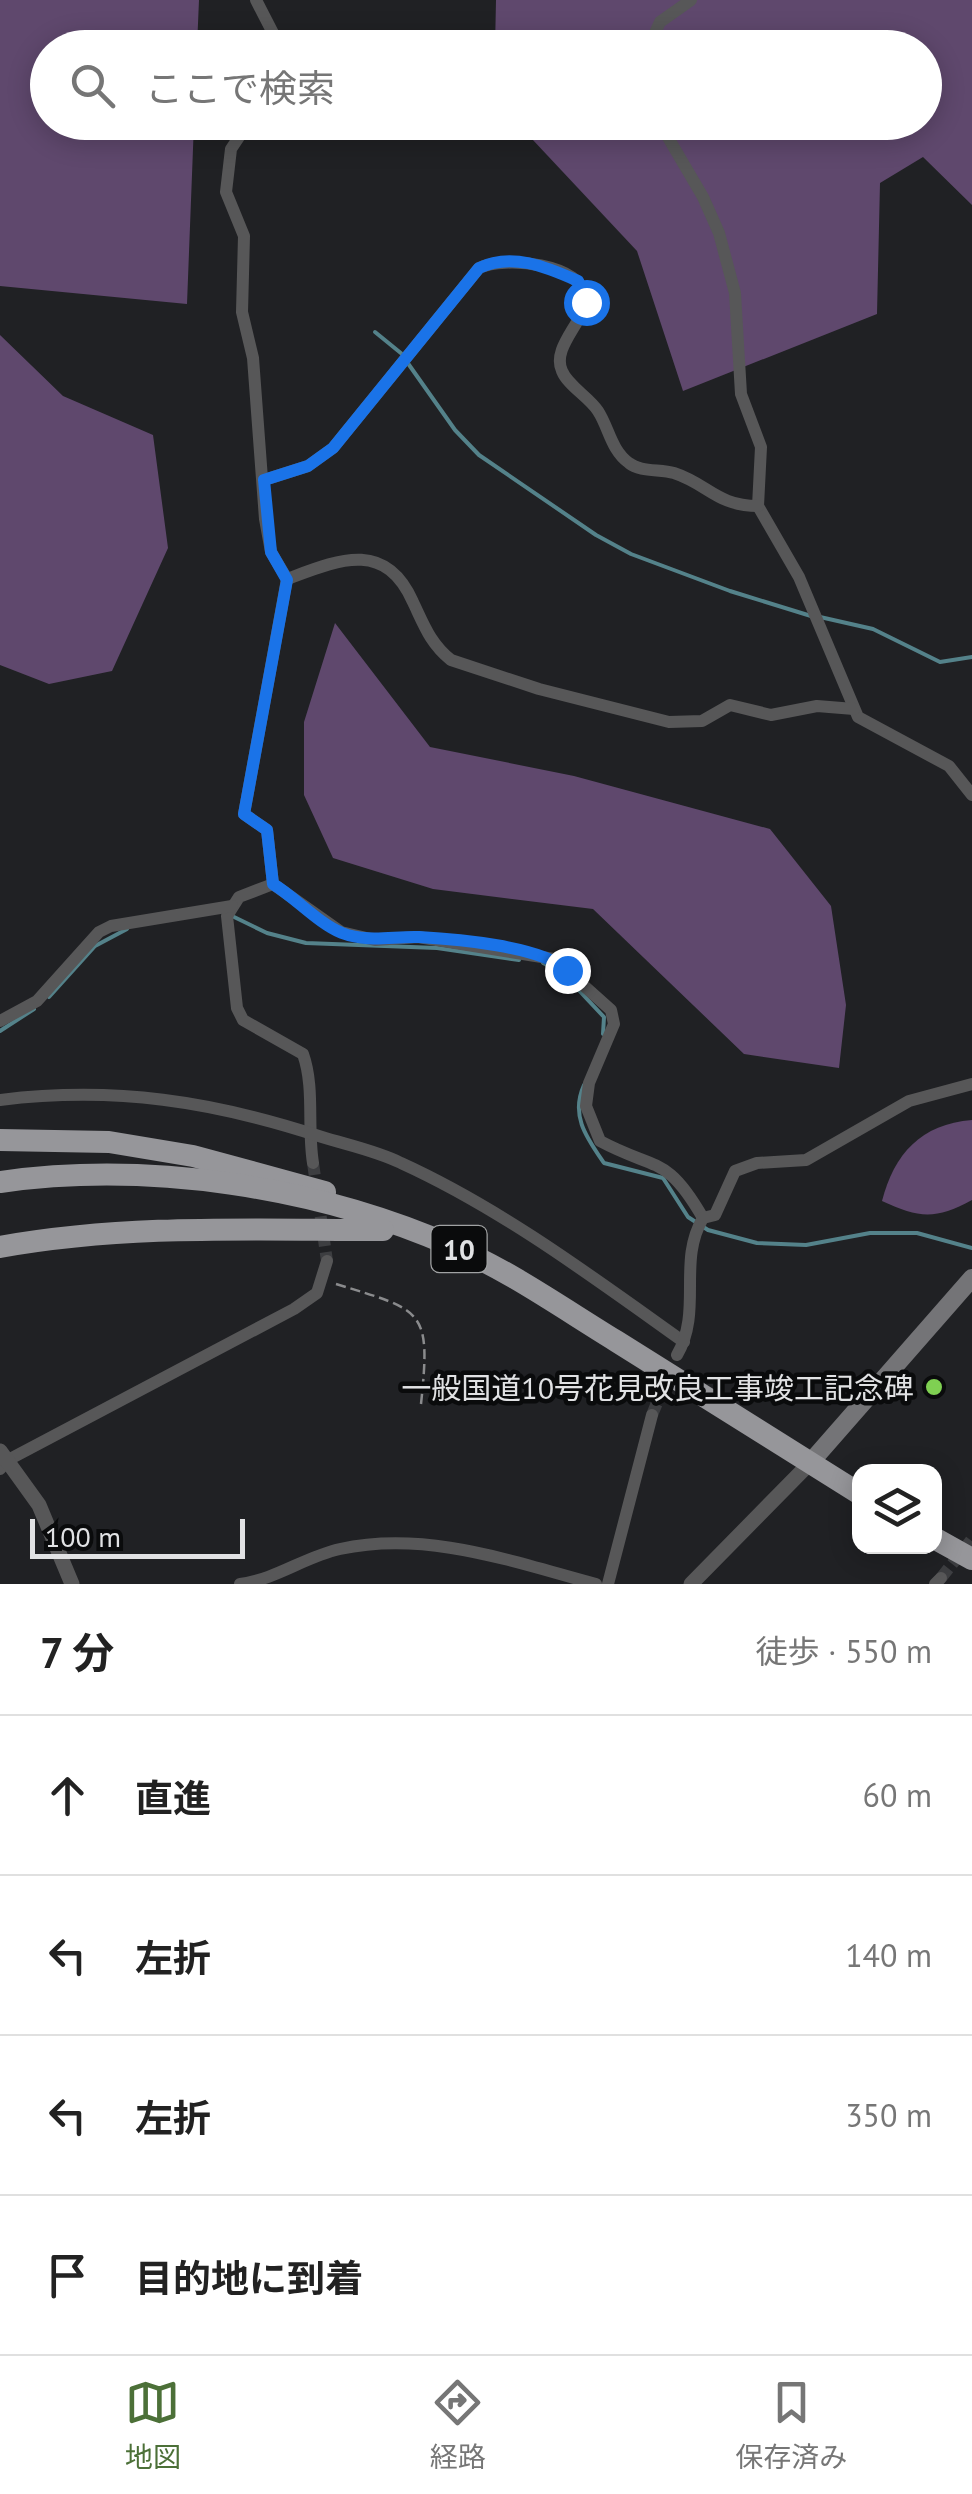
<!DOCTYPE html>
<html lang="ja">
<head>
<meta charset="utf-8">
<style>
	body { margin:0; font-family:"PT Sans","Noto Sans JP",sans-serif; background:#f2f2f2; color:#222 }
	.controls { position:absolute; right:30px; bottom:30px; display:grid; overflow:hidden; border-radius:20px; box-shadow:0 5px 25px #0003 }
	.controls button { width:90px; height:90px; display:grid; place-items:center; padding:0; border:0; border-bottom:2px solid #e0e0e0; background:#fff; color:#222; font:50px sans-serif }
	.scale { position:absolute; left:30px; bottom:25px; width:215px; box-sizing:border-box; padding-left:10px; border:5px solid #e1e2e4; border-top:0; font-size:28px; line-height:35px; white-space:nowrap; color:#e1e2e4; -webkit-text-stroke:8px #0a0b0c; paint-order:stroke }
	.stop { position:absolute; width:30px; height:30px; margin:-22px; border:8px solid #1a73e8; border-radius:50%; background:#fff }
	.stop.end { background:#1a73e8; border-color:#fff; box-shadow:0 2px 10px #0008 }
	.list { margin:0; padding:0; list-style:none }
	h2 { display:flex; justify-content:space-between; align-items:center; height:130px; margin:0; padding:0 40px; font-size:42px }
	h2 small { font-size:32px; font-weight:400; color:#767676 }
	.list li { display:grid; grid-template-columns:65px 1fr auto; gap:30px; align-items:center; box-sizing:border-box; height:160px; padding:0 40px; border-top:2px solid #e0e0e0 }
	.list b { display:block; font-size:38px; white-space:nowrap }
	.list em { font-size:32px; font-style:normal; color:#767676 }
	.icon { flex:none; width:55px; height:55px; fill:none; stroke:currentColor; stroke-width:2; stroke-linecap:round; stroke-linejoin:round }
	.map { position:relative; flex:none; width:972px; height:1584px; overflow:hidden }
	.search { position:absolute; background:#fff; box-shadow:0 5px 25px #0003; left:30px; right:30px; top:30px; height:110px; display:flex; align-items:center; gap:25px; box-sizing:border-box; padding:0 35px; border-radius:55px; color:#767676; font-size:38px }
	.sheet { height:770px; background:#fff }
	nav { display:flex; justify-content:space-around; align-items:center; box-sizing:border-box; height:140px; border-top:2px solid #e0e0e0; background:#fff; font-size:28px; color:#767676 }
	nav a { display:grid; justify-items:center; gap:5px }
	nav .on { color:#4c7038 }
	.map>svg:first-child { display:block }
</style>
</head>
<body>
<div class="map">
<svg width="972" height="1584" viewBox="0 0 972 1584">
	<rect width="100%" height="100%" fill="#202124"/>
	<g fill="#5f486d">
		<path d="M0,0H199L197,47L48,48V122L194,123L187,304L0,286Z"/>
		<path d="M496,0H972V205L923,157L880,183L877,314L683,391L637,251L517,123L924,122V48H495Z"/>
		<path d="M0,335L63,396L153,435L168,548L112,671L49,684L0,665Z"/>
		<path d="M335,623L430,747L574,776L770,829L831,906L846,1005L839,1068L744,1054L593,909L433,889L333,858L304,795V722Z"/>
		<path d="M972,1120V1200C935,1220 919,1218 882,1201C894,1154 921,1124 972,1120Z"/>
	</g>
	<g fill="none" stroke-linecap="round" stroke-linejoin="round">
		<g stroke="#54828a" stroke-width="4">
			<path d="M375,332L402,354"/>
			<path d="M407,362L455,430L479,455L596,535L631,554L730,591L811,616"/>
			<path d="M820,617L873,629L940,662L972,657"/>
			<path d="M230,915L267,933L306,943L437,948L519,960"/>
			<path d="M543,963L561,972"/>
			<path d="M571,982L604,1017L603,1034"/>
			<path d="M49,997L95,946L127,929"/>
			<path d="M0,1031L34,1009"/>
			<path d="M584,1085C570,1116 587,1138 604,1163L663,1178L688,1217L708,1230L757,1243L806,1245L870,1233H917L972,1248"/>
		</g>
		<g stroke="#3d3e41" stroke-width="12" stroke-dasharray="12 6" stroke-linecap="butt">
			<path d="M313,1163L327,1261"/>
			<path d="M652,1415L670,1371"/>
			<path d="M941,1578L972,1539"/>
		</g>
		<path stroke="#8a8b8d" stroke-width="2.5" stroke-dasharray="10 5" stroke-linecap="butt" d="M336,1284C424,1311 431,1309 421,1404"/>
		<g stroke="#575758" stroke-width="12">
			<path d="M256,0L275,37V48"/>
			<path d="M648,48L660,22L691,0"/>
			<path d="M249,122L231,149L226,192L244,236L242,312L253,358L265,519L271,552L287,579L244,814L267,830L273,884"/>
			<path d="M659,122L703,197L719,233L735,293L741,394L761,447L758,506L799,577L858,717L949,766L972,795"/>
			<path d="M264,480L308,466L333,448L479,268C503,256 585,263 585,299C585,322 551,347 562,371C568,386 589,397 598,411C609,428 611,450 629,463C640,472 660,469 674,473C708,484 717,506 758,506"/>
			<path d="M287,579C338,560 385,539 413,602C424,625 430,643 451,660L539,689L669,722L702,721L730,705L771,715L817,706L854,709"/>
			<path d="M273,884L341,932L375,940L418,937L554,959L611,1010L614,1024L589,1083L586,1106L600,1141C656,1171 666,1154 703,1218"/>
			<path d="M273,884L239,897L227,916L237,1008L243,1020L303,1054C315,1088 307,1126 313,1163"/>
			<path d="M0,1021L37,1001L99,932L111,926L232,906"/>
			<path d="M0,1100C115,1086 212,1101 322,1137C348,1145 377,1151 401,1163C502,1209 594,1278 684,1342"/>
			<path d="M677,1355C703,1310 677,1262 703,1218L715,1215L735,1171L757,1163L806,1160L909,1101L972,1084"/>
			<path d="M0,1469L8,1460L294,1309L317,1293L327,1261"/>
			<path d="M240,1584C277,1579 304,1557 340,1549C427,1530 513,1562 596,1584"/>
			<path d="M608,1584L652,1415"/>
			<path d="M935,1584L941,1578"/>
		</g>
		<g stroke="#575758" stroke-width="15">
			<path d="M0,1451L39,1505L72,1584"/>
			<path d="M691,1584L810,1463"/>
		</g>
		<path stroke="#747477" stroke-width="18" d="M810,1463L972,1278"/>
		<g stroke="#96969a" stroke-width="22">
			<path d="M0,1140L109,1142L193,1156L325,1192"/>
			<path d="M0,1182C148,1161 315,1186 452,1246C510,1271 562,1308 616,1341C697,1392 778,1443 860,1494"/>
			<path d="M0,1247C128,1224 254,1230 383,1230"/>
			<path d="M934,1538L972,1559"/>
		</g>
	</g>
	<g fill="none" stroke-linecap="round" stroke-linejoin="round">
		<path stroke="#1a73e8" stroke-width="12" d="M567,970C540,946 456,939 419,937C393,936 368,943 342,933C318,923 296,898 273,884L267,830L244,814L287,580L271,552L264,480L308,466L333,448L479,268C511,252 547,267 578,281L586,302"/>
	</g>
	<circle fill="#7fd052" stroke="#0a0b0c" stroke-width="4" cx="934" cy="1387" r="10"/>
	<g text-anchor="middle" dominant-baseline="central" stroke-width="9" stroke-linejoin="round" paint-order="stroke">
		<rect fill="#0a0b0c" stroke="#a0a2a3" stroke-width="2.5" x="431.5" y="1226" width="55" height="46" rx="8"/>
		<g font-size="28" font-weight="bold" fill="#e1e2e4">
			<text x="459" y="1249">10</text>
		</g>
		<g font-size="30" fill="#e1e2e4" stroke="#0a0b0c" text-anchor="end">
			<text x="914" y="1387">一般国道10号花見改良工事竣工記念碑</text>
		</g>
	</g>
</svg>
<div class="controls">
<button><svg class="icon" aria-label="layers" viewBox="0 0 24 24"><path d="M12 4l9 5-9 5-9-5zM3 14l9 5 9-5"/></svg></button>
</div>
<div class="scale">100 m</div>
<div class="stop" style="left:586px;top:302px"></div>
<div class="stop end" style="left:567px;top:970px"></div>
<div class="search"><svg class="icon" aria-label="search" viewBox="0 0 24 24"><circle cx="10" cy="10" r="6"/><path d="M15 15l6 6"/></svg>ここで検索</div>
</div>
<section class="sheet">
<h2>7 分<small>徒歩 · 550 m</small></h2>
<ul class="list">
<li><svg class="icon" aria-label="ahead" viewBox="0 0 24 24"><path d="M12 20V5M6 11l6-6 6 6"/></svg><div><b>直進</b></div><em>60 m</em></li>
<li><svg class="icon" aria-label="left" viewBox="0 0 24 24"><path d="M17 20v-9H6M10 6l-5 5 5 5"/></svg><div><b>左折</b></div><em>140 m</em></li>
<li><svg class="icon" aria-label="left" viewBox="0 0 24 24"><path d="M17 20v-9H6M10 6l-5 5 5 5"/></svg><div><b>左折</b></div><em>350 m</em></li>
<li><svg class="icon" aria-label="arrive" viewBox="0 0 24 24"><path d="M6 21V4h12l-3 4 3 4H6"/></svg><div><b>目的地に到着</b></div></li>
</ul>
</section>
<nav>
<a class="on"><svg class="icon" aria-label="map" viewBox="0 0 24 24"><path d="M3 6l6-2 6 2 6-2v14l-6 2-6-2-6 2zM9 4v14M15 6v14"/></svg>地図</a>
<a><svg class="icon" aria-label="directions" viewBox="0 0 24 24"><path d="M12 3l9 9-9 9-9-9zM9 14v-3h6M13 9l2 2-2 2"/></svg>経路</a>
<a><svg class="icon" aria-label="saved" viewBox="0 0 24 24"><path d="M7 4h10v16l-5-4-5 4z"/></svg>保存済み</a>
</nav>
</body>
</html>
